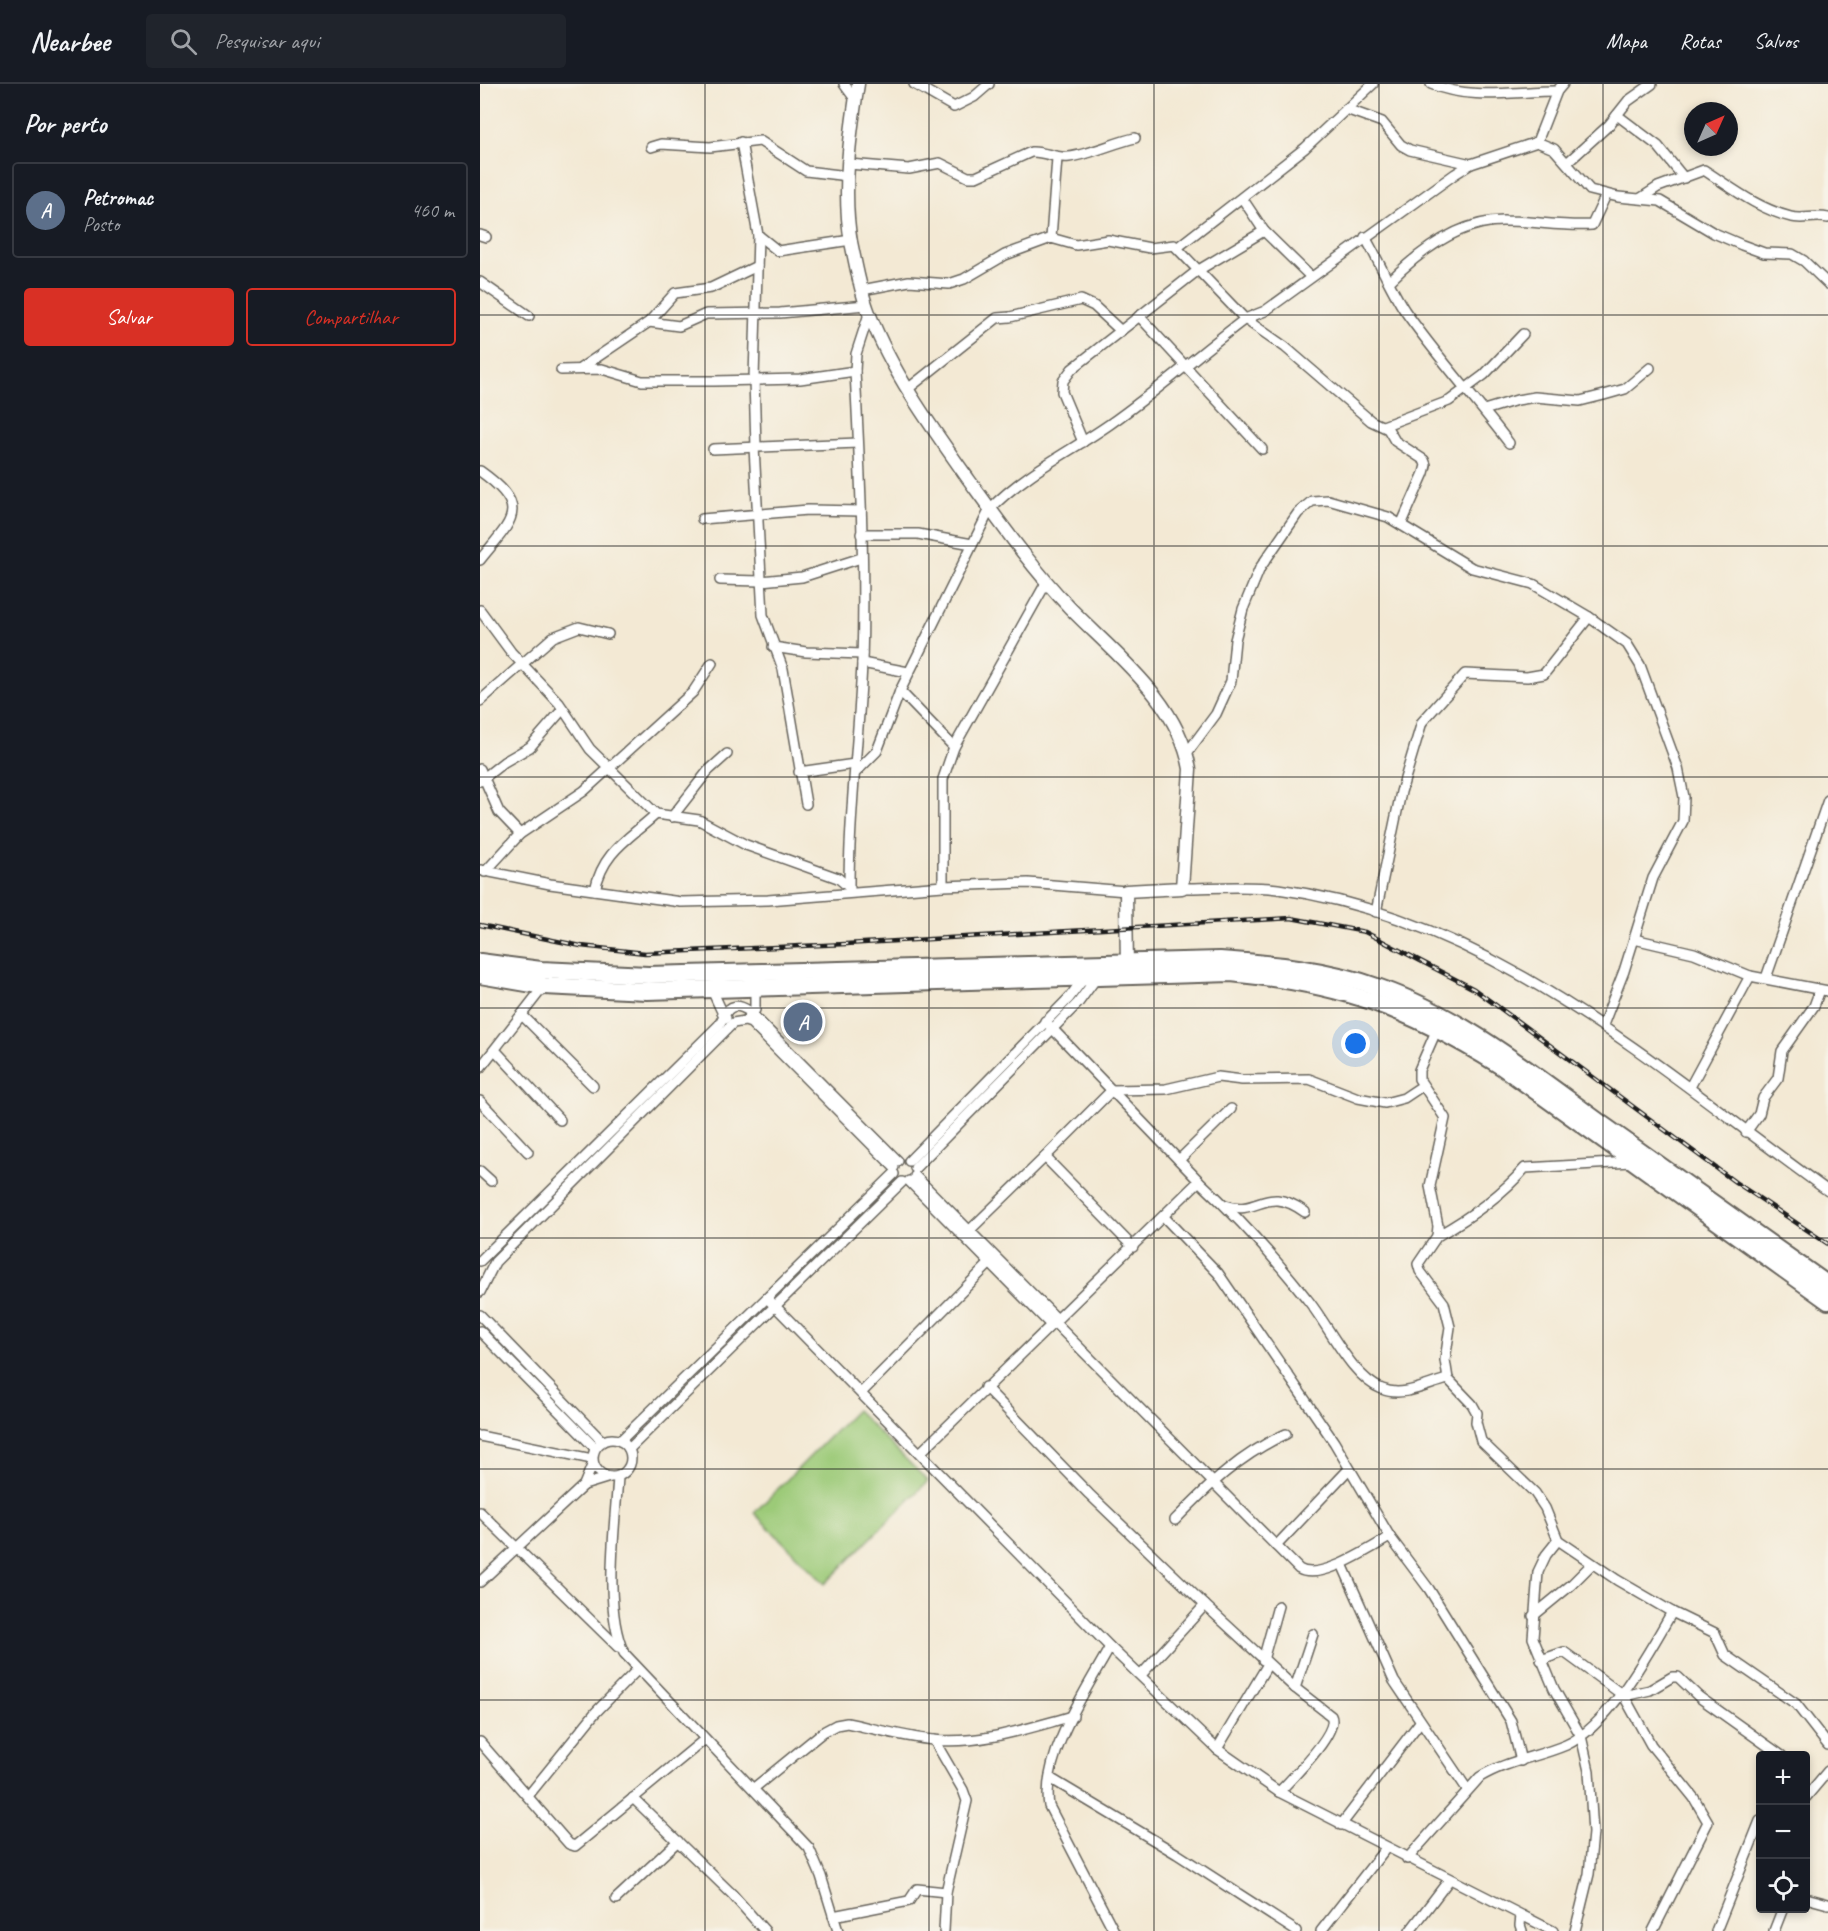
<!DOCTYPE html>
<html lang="pt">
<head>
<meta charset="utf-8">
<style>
	body { margin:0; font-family:Caveat,sans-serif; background:#20242c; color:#f1f3f6 }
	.controls { position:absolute; right:18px; bottom:18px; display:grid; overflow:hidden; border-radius:6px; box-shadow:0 3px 9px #0003 }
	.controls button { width:54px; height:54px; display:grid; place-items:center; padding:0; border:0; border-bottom:2px solid #363941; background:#171b24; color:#f1f3f6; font:30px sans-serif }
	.compass { position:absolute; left:1204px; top:18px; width:54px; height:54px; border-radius:50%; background:#171b24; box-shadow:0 3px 9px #0003; rotate:45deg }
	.you { position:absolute; left:876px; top:960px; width:21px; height:21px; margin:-15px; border:4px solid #fff; border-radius:50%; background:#1a73e8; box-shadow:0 0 0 9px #1a73e833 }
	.badge { display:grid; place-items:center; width:39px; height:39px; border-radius:50%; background:#d93025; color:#fff; font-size:20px; font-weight:700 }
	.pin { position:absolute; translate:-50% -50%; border:3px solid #fff; box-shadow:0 2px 6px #0006 }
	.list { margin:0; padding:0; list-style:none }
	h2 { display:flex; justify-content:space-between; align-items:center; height:78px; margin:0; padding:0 24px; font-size:26px }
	h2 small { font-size:20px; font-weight:400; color:#9ea1a6 }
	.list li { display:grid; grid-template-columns:39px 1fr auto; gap:18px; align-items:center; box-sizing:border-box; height:96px; margin:0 12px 12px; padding:0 12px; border:2px solid #363941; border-radius:6px }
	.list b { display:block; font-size:22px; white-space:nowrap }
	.list p { margin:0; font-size:20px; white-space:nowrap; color:#9ea1a6 }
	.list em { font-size:20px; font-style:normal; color:#9ea1a6 }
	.actions { display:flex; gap:12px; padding:18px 24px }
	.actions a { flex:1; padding:14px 0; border:2px solid #d93025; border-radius:6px; text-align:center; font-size:21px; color:#d93025 }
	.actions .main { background:#d93025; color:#fff }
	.icon { flex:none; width:33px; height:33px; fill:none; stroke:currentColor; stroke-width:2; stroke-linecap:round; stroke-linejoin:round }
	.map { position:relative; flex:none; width:1348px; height:1847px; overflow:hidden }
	header { display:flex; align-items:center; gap:36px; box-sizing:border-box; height:84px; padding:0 30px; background:#171b24; border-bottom:2px solid #363941 }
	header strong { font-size:28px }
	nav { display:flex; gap:33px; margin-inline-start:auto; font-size:21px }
	.search { width:420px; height:54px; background:#20242c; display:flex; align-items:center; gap:15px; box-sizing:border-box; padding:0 21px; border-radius:6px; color:#9ea1a6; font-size:22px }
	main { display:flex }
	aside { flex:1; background:#171b24 }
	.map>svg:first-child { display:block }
</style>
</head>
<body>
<header>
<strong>Nearbee</strong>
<div class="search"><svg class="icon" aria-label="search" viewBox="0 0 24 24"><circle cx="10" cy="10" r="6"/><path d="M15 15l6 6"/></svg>Pesquisar aqui</div>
<nav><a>Mapa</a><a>Rotas</a><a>Salvos</a></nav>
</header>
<main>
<aside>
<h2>Por perto<small></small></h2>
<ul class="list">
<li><span class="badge" style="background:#5c6f8a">A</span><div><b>Petromac</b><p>Posto</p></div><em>460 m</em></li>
</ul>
<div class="actions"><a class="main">Salvar</a><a>Compartilhar</a></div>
</aside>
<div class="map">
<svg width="1348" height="1847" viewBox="0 0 1348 1847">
	<rect width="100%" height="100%" fill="#f7f3e8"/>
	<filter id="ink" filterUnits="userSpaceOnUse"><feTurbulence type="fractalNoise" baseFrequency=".0167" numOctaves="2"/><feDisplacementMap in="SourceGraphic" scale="12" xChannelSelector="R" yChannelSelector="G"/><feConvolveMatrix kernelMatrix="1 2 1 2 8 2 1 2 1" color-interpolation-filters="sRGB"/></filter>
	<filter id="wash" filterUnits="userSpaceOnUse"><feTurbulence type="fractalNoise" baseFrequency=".008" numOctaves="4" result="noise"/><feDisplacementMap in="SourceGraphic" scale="24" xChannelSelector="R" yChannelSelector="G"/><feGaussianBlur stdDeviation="1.35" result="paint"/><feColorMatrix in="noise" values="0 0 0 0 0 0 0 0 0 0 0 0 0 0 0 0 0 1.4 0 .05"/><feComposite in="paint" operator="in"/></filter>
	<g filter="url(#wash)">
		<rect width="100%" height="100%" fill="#f3e9d4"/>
		<path fill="#9cca78" stroke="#5c734a" stroke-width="1.5" d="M376,1326L448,1397L345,1500L274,1429Z"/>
	</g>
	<g filter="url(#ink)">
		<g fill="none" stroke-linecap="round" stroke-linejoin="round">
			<defs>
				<g id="street">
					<path d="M364,0L375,15"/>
					<path d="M434,0L474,23L494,13L509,0"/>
					<path d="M951,0C992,17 1034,7 1077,7"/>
					<path d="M866,25L902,38L921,61L930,66L991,80"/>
					<path d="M1137,31L1178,62L1204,94"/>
					<path d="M261,58L278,151L274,295L276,363"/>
					<path d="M1057,58L1077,7L1083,0"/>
					<path d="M171,63L181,60L230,63L280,57L326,87L368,92"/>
					<path d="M1088,78L1129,41L1148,17L1172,0"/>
					<path d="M369,80L429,85L460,79L488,93H496L551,68C565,67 575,75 589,73C611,70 633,59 655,54"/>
					<path d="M762,114L784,147L831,193"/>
					<path d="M1161,114L1178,103L1224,86C1252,104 1278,125 1311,133C1323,136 1335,131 1348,134"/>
					<path d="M0,151L6,153"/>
					<path d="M278,151L298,167L371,156"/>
					<path d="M885,153C899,177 910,204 925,227C957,273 995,314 1029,359"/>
					<path d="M571,154L577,74"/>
					<path d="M698,163L825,64L893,0"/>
					<path d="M910,197C940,167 980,136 1025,137C1054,137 1083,143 1112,141L1126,111"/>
					<path d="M0,198L49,232"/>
					<path d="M382,206L429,197L469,200L484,195L525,171L571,154L596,161L628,156L670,164L694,161L765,235L805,263L891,337L908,345L915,357L944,376L946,381L944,389L921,441"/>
					<path d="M659,232L782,365"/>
					<path d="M169,238L199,242L226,230L300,229L386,221"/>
					<path d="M101,284L169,238L195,209L231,204L277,182"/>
					<path d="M81,286L122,285L162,297H234L320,295L375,287"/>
					<path d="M429,304L517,234L530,233L601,216L614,222L641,247"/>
					<path d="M1004,326L1037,316L1055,313L1100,317L1124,311L1145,305L1170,284"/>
					<path d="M903,342L969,317L1004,291L1043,250"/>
					<path d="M603,358L582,308L583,297L592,285L717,187L784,147"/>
					<path d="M274,363L283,531L303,585L326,720"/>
					<path d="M233,365L378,359"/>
					<path d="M0,387C52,424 32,436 0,476"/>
					<path d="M222,435L328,426L381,427"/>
					<path d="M381,450H438L492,460"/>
					<path d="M240,496L281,497L322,493L381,474"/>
					<path d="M0,526L31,568L79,619L110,665L176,730L219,736L266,761L358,794L370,804"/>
					<path d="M293,563L326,568L382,570"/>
					<path d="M382,579L428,588"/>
					<path d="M0,617L73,553L99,543L128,550"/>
					<path d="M474,663L420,607L510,425C545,389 590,368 630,340C677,307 720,269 765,235L785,227L975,90L991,80L1057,58L1074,65L1110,106L1138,113L1180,117L1234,149L1262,161L1284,169L1312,170L1324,177L1348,200"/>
					<path d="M707,669L736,630L751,597L755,556L763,525L780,484L818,429L832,417L848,416L908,433L992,484L1053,500L1109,533L1147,560L1160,581L1198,684L1204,713L1203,737L1173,794L1144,887L1123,941"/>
					<path d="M0,685L19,728L40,750"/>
					<path d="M319,688L375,680"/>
					<path d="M376,688L397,667L420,607"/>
					<path d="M0,697L24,678L50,663L83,625"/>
					<path d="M192,733L228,687L247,670"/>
					<path d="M0,786L70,800L201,818L288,816L463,802L548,799L646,807"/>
					<path d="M5,788L40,750L104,707L213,608L232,579"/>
					<path d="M369,801C369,727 379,653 382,579C385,482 380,384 375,287L376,270L389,230"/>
					<path d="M463,802V695L474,663L566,499"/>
					<path d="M702,804C733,804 767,801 798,805C1014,834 1178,985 1348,1107"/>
					<path d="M115,806C123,767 149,755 176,730"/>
					<path d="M896,828L921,708L942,638L985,590L1047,593L1064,590L1109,533"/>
					<path d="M1154,855L1214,869L1270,892"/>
					<path d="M1286,894L1348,716"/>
					<path d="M43,932L113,1002"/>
					<path d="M246,934L244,932C250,920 258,920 269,927L418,1077"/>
					<path d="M268,934L275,926V903"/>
					<path d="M957,945L939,986V995L965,1034L950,1102L958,1142L957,1152L938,1180L940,1187L964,1219L970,1243L965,1276L968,1295L992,1320L997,1329L996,1338L1001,1357L1055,1409L1065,1424L1078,1456L1137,1496L1192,1528L1235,1549L1245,1571L1316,1620L1348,1661"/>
					<path d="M15,966L80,1036"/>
					<path d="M0,984L64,902"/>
					<path d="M1210,1003L1270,892L1348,907"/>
					<path d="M0,1017L48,1068"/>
					<path d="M1266,1048L1279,1030L1283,1014L1298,994L1302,967L1334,922L1340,906"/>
					<path d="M565,1073L632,1006L686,1005L738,993L762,996L829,995L878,1014L905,1019L924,1014L942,1002"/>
					<path d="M699,1076L751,1025"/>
					<path d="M429,1077L589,914L604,894"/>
					<path d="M435,1084L598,919L617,893"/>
					<path d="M0,1087L11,1097"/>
					<path d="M435,1092L577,1235"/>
					<path d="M429,1097L571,1241"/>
					<path d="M719,1097C758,1133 794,1173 827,1215C848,1240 871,1293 902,1305C923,1314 947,1300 968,1295"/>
					<path d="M745,1121C780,1133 784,1099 825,1128"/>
					<path d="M684,1133L738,1189L854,1358L910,1453L949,1505L1031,1637L1041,1677"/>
					<path d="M490,1146L565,1073L653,1163"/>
					<path d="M957,1152C989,1134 1021,1112 1045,1084L1152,1078"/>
					<path d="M0,1177L239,941L244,932L231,904"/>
					<path d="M0,1208L15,1178L253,939L265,937L271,939L414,1083"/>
					<path d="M288,1215L630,1563L737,1665L799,1708L1073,1847"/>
					<path d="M0,1231L122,1357"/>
					<path d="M574,1238L819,1485C840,1498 890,1464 910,1453"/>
					<path d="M0,1247L115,1364"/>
					<path d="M505,1303L609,1410L725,1521L815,1604L851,1632C860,1648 811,1695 799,1708"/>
					<path d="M381,1309L509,1180"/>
					<path d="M0,1352L112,1375"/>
					<circle cx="132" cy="1374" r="19"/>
					<path d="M140,1357L414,1090"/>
					<path d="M149,1365L422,1098"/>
					<path d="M441,1368L719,1097L565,937"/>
					<path d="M138,1393C135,1442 123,1525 144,1569L329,1764L341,1792L358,1847"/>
					<path d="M104,1401L130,1393"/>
					<path d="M0,1428L138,1563"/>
					<path d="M695,1436C729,1401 761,1370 806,1350"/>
					<path d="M1078,1456L1066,1471L1058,1488L1053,1554L1074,1605L1101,1652L1109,1687L1113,1749L1109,1790L1095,1847"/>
					<path d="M796,1462L869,1385"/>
					<path d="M862,1480L914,1597L987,1705"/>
					<path d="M0,1498L104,1401L113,1379"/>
					<path d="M1053,1532L1091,1501L1112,1480"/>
					<path d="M630,1563C607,1605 561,1672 569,1722L634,1847"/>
					<path d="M783,1576L798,1522"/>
					<path d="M1061,1576L1084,1568L1144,1612L1170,1606L1192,1593H1198L1219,1613L1302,1672"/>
					<path d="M661,1591L725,1521"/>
					<path d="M815,1604L833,1550"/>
					<path d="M1144,1612L1171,1661L1214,1714L1228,1738L1173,1847"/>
					<path d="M454,1656L483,1706L487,1717L466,1808L464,1847"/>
					<path d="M0,1658L89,1760L95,1762L224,1656"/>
					<path d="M737,1665L788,1580"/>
					<path d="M570,1694L697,1770L816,1847"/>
					<path d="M274,1704L343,1648L356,1641L367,1639C396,1645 424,1653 453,1656C500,1661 548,1644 593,1632"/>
					<path d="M48,1712L115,1629L158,1585"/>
					<path d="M1326,1713L1348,1687"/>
					<path d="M153,1714L252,1810L285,1847"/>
					<path d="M861,1741L940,1638"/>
					<path d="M927,1775L1000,1693C1026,1677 1058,1673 1086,1661C1129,1642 1169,1568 1192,1528"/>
					<path d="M1326,1814L1348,1820"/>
					<path d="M136,1815L198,1757"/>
					<path d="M353,1832L429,1817L437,1805L466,1808"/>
					<path d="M1041,1832L1040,1841L1042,1847"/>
					<path d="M841,1847L906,1764"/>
					<path d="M930,1847L969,1796"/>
					<path d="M1236,1847L1280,1737"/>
					<path d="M1294,1847L1303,1824"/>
				</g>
				<path id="secondary" d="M378,0C370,50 362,108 371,158C376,181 380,207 389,229C412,289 452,344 489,396C521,440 553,485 590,524C636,571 698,617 710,685L702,804L646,807L647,885"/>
				<g id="highway">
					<path d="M0,878L61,886L168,891L740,876C794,880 849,885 900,904C983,933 1053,990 1123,1041C1198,1095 1273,1148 1348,1201"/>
					<path d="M0,891L64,902L167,907L751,889C862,900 927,923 1021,982L1348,1217"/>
				</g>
			</defs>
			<use href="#street" stroke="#67645c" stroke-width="12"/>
			<use href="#secondary" stroke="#67645c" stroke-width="15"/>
			<use href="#highway" stroke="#67645c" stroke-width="20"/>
			<use href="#street" stroke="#fff" stroke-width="9"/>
			<use href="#secondary" stroke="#fff" stroke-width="12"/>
			<use href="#highway" stroke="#fff" stroke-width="16"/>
			<defs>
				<path id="rail" d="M0,841L101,862L165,869L366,860L811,834L885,848L994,905L1255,1098L1348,1160"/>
			</defs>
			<use href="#rail" stroke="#1c1c1c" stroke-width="4.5"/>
			<use href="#rail" stroke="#f7f3e8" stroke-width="2" stroke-dasharray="7" stroke-linecap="butt"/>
		</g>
	</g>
	<path fill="none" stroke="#1c1c1c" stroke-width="1.5" stroke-opacity="0.55" d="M225,0V1847M449,0V1847M674,0V1847M899,0V1847M1123,0V1847M0,231H1348M0,462H1348M0,693H1348M0,924H1348M0,1154H1348M0,1385H1348M0,1616H1348"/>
</svg>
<div class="controls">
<button>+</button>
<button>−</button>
<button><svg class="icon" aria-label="locate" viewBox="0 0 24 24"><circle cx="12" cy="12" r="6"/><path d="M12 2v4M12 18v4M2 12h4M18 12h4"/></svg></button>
</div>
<svg class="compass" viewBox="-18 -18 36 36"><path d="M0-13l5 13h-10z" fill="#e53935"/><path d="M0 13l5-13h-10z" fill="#9ea1a6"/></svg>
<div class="you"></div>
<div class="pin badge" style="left:323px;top:938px;background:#5c6f8a">A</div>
</div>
</main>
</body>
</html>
